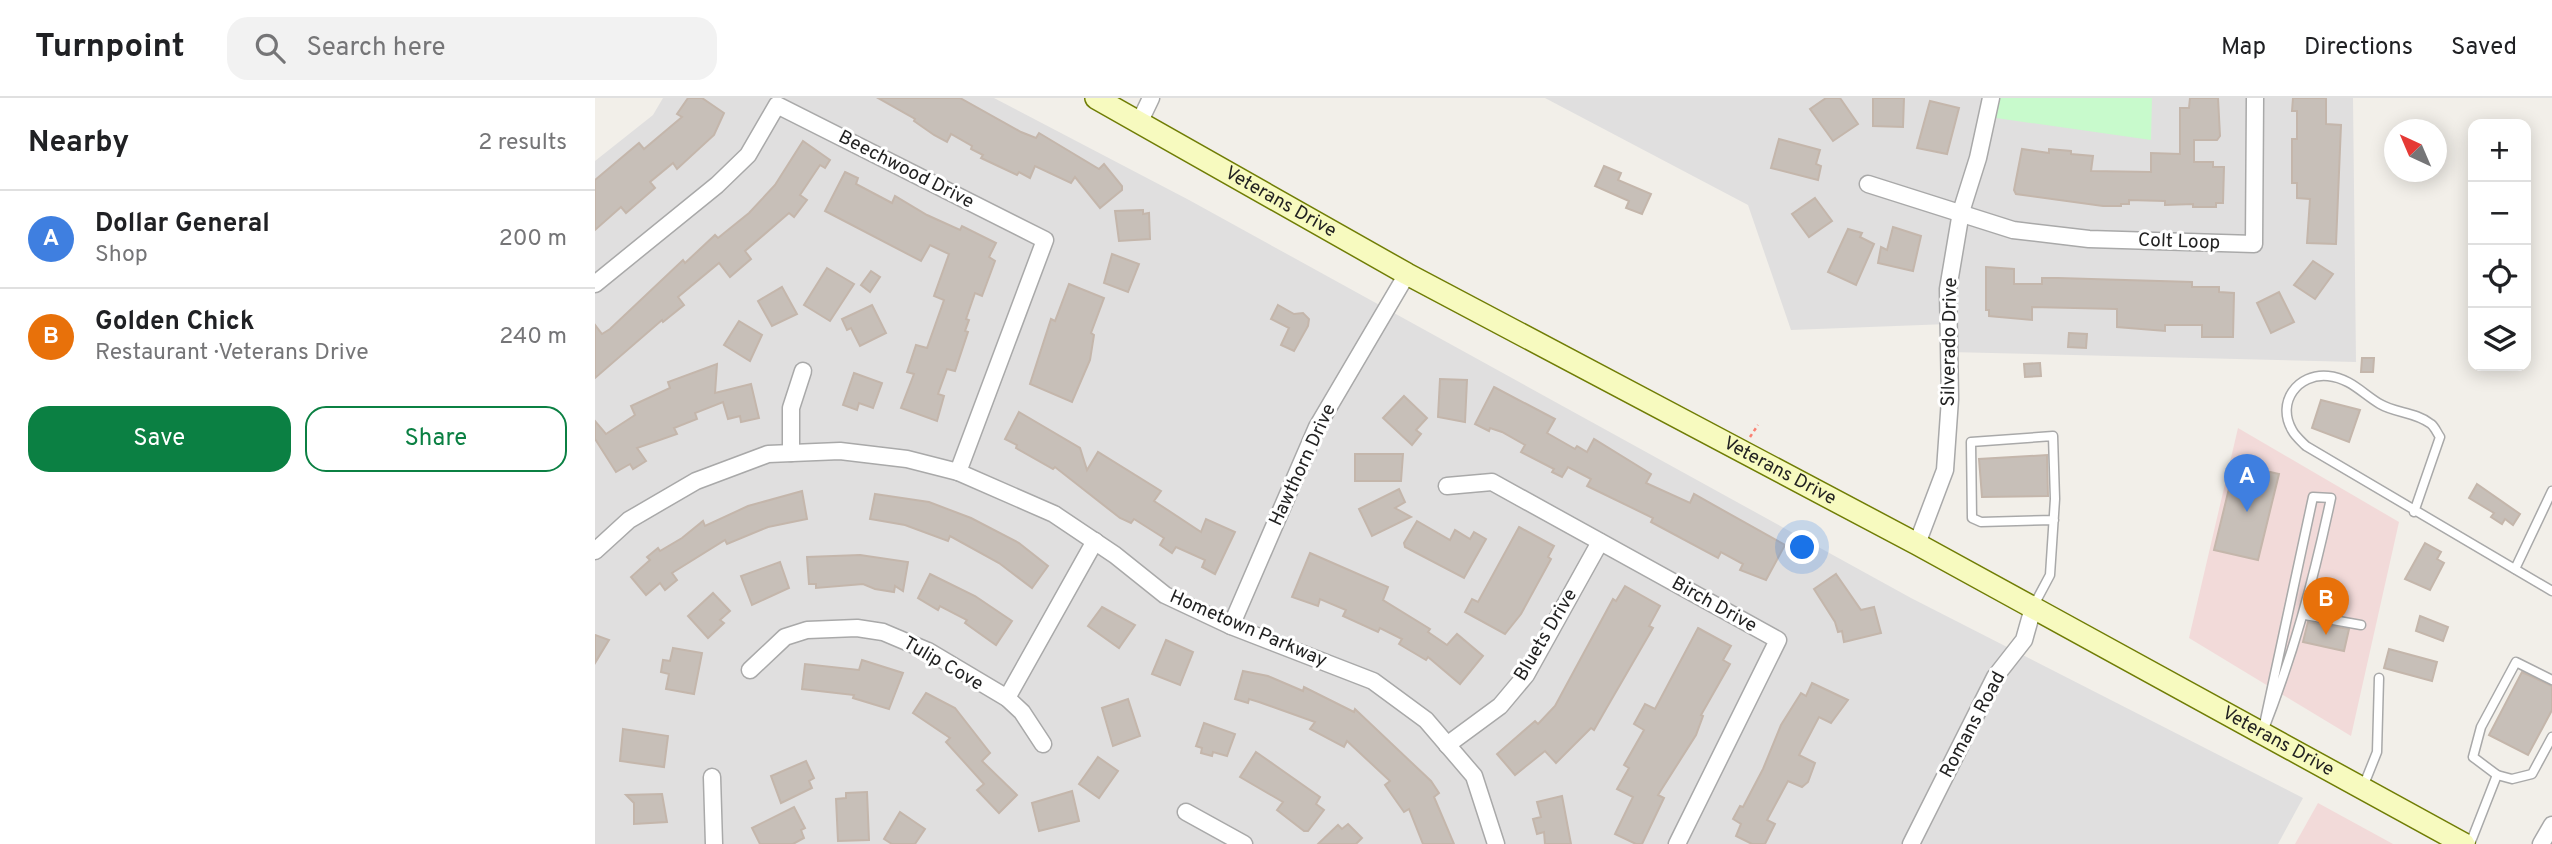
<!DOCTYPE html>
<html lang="en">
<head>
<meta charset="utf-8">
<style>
	body { margin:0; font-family:Overpass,sans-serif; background:#f2f2f2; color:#202124 }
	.controls { position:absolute; right:21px; top:21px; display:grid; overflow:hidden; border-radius:14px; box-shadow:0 4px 18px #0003 }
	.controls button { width:63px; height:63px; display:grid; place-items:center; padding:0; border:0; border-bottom:2px solid #e0e0e0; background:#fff; color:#202124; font:35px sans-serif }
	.compass { position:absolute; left:1789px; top:21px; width:63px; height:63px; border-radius:50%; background:#fff; box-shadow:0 4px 18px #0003; rotate:316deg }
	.you { position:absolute; left:1208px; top:450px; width:24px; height:24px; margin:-18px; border:5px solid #fff; border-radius:50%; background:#1a73e8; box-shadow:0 0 0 10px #1a73e833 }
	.badge { display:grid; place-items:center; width:46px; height:46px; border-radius:50%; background:#0b8043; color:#fff; font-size:23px; font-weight:700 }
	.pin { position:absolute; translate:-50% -58px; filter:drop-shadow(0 2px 4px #0008) }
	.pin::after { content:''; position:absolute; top:37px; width:24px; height:21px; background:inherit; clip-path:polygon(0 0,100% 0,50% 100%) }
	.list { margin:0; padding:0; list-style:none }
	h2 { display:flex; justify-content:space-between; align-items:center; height:91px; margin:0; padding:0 28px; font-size:30px }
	h2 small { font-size:23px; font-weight:400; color:#757577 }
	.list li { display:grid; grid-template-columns:46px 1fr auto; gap:21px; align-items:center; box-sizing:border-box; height:98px; padding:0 28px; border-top:2px solid #e0e0e0 }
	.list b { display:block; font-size:26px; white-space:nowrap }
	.list p { margin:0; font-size:23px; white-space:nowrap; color:#757577 }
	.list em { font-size:23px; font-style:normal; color:#757577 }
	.actions { display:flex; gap:14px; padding:21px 28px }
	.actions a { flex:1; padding:16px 0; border:2px solid #0b8043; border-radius:21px; text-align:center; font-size:24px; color:#0b8043 }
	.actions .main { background:#0b8043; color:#fff }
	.icon { flex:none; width:38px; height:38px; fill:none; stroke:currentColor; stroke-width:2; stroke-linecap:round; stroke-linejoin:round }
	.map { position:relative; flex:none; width:1957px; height:746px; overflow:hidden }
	header { display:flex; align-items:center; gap:42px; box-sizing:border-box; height:98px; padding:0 35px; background:#fff; border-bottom:2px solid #e0e0e0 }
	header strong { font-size:33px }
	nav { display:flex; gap:38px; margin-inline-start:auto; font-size:24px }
	.search { width:490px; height:63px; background:#f2f2f2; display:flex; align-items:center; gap:18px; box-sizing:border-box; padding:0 24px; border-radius:21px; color:#757577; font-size:26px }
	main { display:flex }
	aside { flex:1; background:#fff }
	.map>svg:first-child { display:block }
</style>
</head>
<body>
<header>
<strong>Turnpoint</strong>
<div class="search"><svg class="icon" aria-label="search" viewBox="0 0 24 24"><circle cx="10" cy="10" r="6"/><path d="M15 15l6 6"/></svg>Search here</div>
<nav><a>Map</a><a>Directions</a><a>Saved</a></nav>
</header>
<main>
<aside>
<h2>Nearby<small>2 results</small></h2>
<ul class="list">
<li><span class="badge" style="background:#3f7fe0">A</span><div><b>Dollar General</b><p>Shop</p></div><em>200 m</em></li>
<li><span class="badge" style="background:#e8710a">B</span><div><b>Golden Chick</b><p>Restaurant · Veterans Drive</p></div><em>240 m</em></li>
</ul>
<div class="actions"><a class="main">Save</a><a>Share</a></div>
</aside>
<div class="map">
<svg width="1957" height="746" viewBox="0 0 1957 746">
	<rect width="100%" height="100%" fill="#f2efe9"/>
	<g fill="#e0dfdf">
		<path d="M68,0H399L594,102L1316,500L1708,700L1683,746H0V63L58,17Z"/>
		<path d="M950,0H1758L1761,264L1354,254L1353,226L1196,232L1153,107Z"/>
	</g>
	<g fill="#f2dad9">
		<path d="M1643,330L1804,424L1756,638L1594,540Z"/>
		<path d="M1723,705L1798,746H1700Z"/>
	</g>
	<path fill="#c8facc" d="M1402,0H1557L1556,42L1401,20Z"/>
	<g fill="#c7bfb8" stroke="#c4b6ab" stroke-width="2">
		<path d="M93,0H107L129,15L119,37L82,71L78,65L55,84L60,90L31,115L26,109L0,132V82L44,45L49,51L87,19L82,16Z"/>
		<path d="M283,0H365L426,34L441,40L444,35L504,71L509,66L527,88V92L505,110L480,79L476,85L440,68L435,80L424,74L422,77L386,60L388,57L376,51L377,48L356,36L352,44L339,37L319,23L320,21Z"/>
		<path d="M1231,0H1245L1263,26L1238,43L1215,11Z"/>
		<path d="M1278,0H1309L1308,29L1278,28Z"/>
		<path d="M1595,0H1623L1625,38L1622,42H1599V64H1618V69H1629L1628,105H1621V109H1598V106L1570,107V103L1534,102V106H1526V108H1508L1421,96L1419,92L1427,51L1454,55V51L1476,53V56L1498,58L1496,73L1556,74V55L1585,56V10H1594Z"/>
		<path d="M1698,0H1731V26L1746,27L1741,146L1712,145L1715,101L1702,100V85H1697V41H1702V13H1697Z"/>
		<path d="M1335,3L1364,10L1352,56L1322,50Z"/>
		<path d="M1184,41L1225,52L1221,66L1226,68L1223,82L1176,70Z"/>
		<path d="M208,43L235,62L230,70L225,67L205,97L212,102L199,119L194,115L150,153L156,161L135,179L124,165L83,199L89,207L68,224L67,222L0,280V227L7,236L15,231L88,162L90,165L120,137L123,140L154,115L180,87Z"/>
		<path d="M1009,68L1026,75L1023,82L1056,96L1047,116L1031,110L1034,103L1000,88Z"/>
		<path d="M250,74L263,80L261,86L297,105L300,98L332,117L365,132L367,128L401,145L394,159L400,163L387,198L380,195L371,221L374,222L370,233L373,234L360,273L352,271L343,296L349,298L342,323L306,310L319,276L312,274L321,247L332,250L349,202L339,198L354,156L335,147L326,163L230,113Z"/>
		<path d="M1220,100L1237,123L1214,139L1197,116Z"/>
		<path d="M548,112V116L554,115L555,141L524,143L520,113Z"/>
		<path d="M1298,129L1326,138L1318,173L1283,165L1286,149L1292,152Z"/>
		<path d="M1253,131L1267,135L1265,139L1279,146L1261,187L1233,174Z"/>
		<path d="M517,156L544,166L533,194L509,185Z"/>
		<path d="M1718,163L1738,176L1720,201L1699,187Z"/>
		<path d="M1391,169L1419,171V186H1447V180H1463L1597,184V189H1624V194L1639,195L1638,239H1607V227H1570V233L1522,229V211L1437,209V222L1394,218V212H1391Z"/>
		<path d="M232,170L259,186L235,223L209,207Z"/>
		<path d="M276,173L285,179L275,194L266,187Z"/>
		<path d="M474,186L509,200L496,235L499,237L495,262L477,304L435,286L456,221L460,223Z"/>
		<path d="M187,189L202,216L177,228L163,203Z"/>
		<path d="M1684,194L1699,224L1676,235L1662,205Z"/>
		<path d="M277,207L291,235L265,248L256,230L252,232L247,221Z"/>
		<path d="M683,207L699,216L708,215L714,221L713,228L699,253L686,247L694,230L676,221Z"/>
		<path d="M144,223L167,237L155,263L129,247Z"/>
		<path d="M1474,235L1492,236L1491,250L1473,249Z"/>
		<path d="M1767,260H1779L1778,274H1766Z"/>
		<path d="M1445,265L1446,278L1430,279L1429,266Z"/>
		<path d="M122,266L120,295L156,286L164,320L146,324L145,318L133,321L128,304L100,315L102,321L79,330L82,336L42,350L51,363L38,371L35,366L21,374L0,341V323L11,336L40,317L36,308L75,290L73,284Z"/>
		<path d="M259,275L287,285L278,310L264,305L262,312L248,307Z"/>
		<path d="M845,281L872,282L870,324L843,319Z"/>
		<path d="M899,289L960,321L952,335L980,351L982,348L992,354L999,341L1056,376L1051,385L1095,405L1099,396L1190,447L1171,482L1145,472L1148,466L1126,454L1123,460L1056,424L1058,420L992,388L996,381L973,369L967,379L957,374L959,371L926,354L930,347L907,334L895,330L894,333L880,326Z"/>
		<path d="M809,298L832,320L821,332L826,336L817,347L788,320Z"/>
		<path d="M1726,302L1765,312L1754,344L1717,330Z"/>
		<path d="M424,314L485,350L492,372L503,354L566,393L559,403L606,434L611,421L640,434L620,476L607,469L610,462L581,449L577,455L565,447L569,440L539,421L536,425L525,420L460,369L458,371L421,350L422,347L410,341Z"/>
		<path d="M760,356H808L806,383H760Z"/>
		<path d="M1452,357L1453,398L1387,399L1384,361Z"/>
		<path d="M1640,366L1684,376L1663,462L1619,452Z"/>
		<path d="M1882,386L1925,416L1918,427L1910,421L1907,426L1896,419L1899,415L1874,400Z"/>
		<path d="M804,391L810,404L800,410L816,419L777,438L764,411Z"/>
		<path d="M207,393L212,421L173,429L132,446L130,442L77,475L82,482L70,492L65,485L51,497L36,479L55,462L52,459L63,450L65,453L87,440L108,423L110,428L153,408Z"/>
		<path d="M280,396L334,404L376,420L424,445L453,468L437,490L404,465L355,438L353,443L310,427L275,421Z"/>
		<path d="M822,423L855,442L860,432L875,441L879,434L891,441L869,480L810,449L809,445Z"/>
		<path d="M924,429L959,448L953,459L956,461L926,516L910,536L870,514L877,501L883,504Z"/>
		<path d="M1830,445L1846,454L1842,461L1849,465L1835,492L1810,481Z"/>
		<path d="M715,455L793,489L788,502L835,531L833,534L852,547L862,536L888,558L865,586L833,559L831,562L804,546L807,541L785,530L783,534L748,518L751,512L725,501L723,508L697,499Z"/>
		<path d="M265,457L313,464L308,493L300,488L299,494L280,491L268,486L221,490V486H214L212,459Z"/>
		<path d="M185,464L194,490L157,507L146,478Z"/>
		<path d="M335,476L380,498L417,523L401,547L370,525L372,522L345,508L343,512L323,500Z"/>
		<path d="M1241,476L1266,512L1279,509L1286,535L1249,544L1247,533L1243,534L1240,524L1219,491Z"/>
		<path d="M1030,488L1065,508L1054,528L1058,530L1011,611L999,632L996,630L961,665L950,653L920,677L902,656L940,623L943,626L960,608L1018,501L1021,503Z"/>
		<path d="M118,495L135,513L125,522L129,525L113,540L93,518Z"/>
		<path d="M507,509L540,527L524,550L493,528Z"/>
		<path d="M1825,518L1853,529L1848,543L1821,533Z"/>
		<path d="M1713,524L1754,531L1749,553L1708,544Z"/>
		<path d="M1103,530L1136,548L1128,562L1135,566L1106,617L1108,618L1101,637L1063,697L1069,700L1047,746H1041L1020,736L1038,699L1022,691L1034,670L1029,667L1049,632L1039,626L1050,606L1060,611Z"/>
		<path d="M0,537L14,542L0,565Z"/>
		<path d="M571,542L598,554L585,587L557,576Z"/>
		<path d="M78,550L107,555L99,596L71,591L74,576L66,574L68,562L75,563Z"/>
		<path d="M1794,551L1842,564L1837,583L1789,570Z"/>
		<path d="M267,562L308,575L294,611L258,600L259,597L207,591L210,566L264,572Z"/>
		<path d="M648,573L673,578L708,593L709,589L759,614L760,611L836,683L844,695L839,699L859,746H828L814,711L809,714L790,687L795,683L752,643L749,649L715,631L720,624L664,604L654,601L653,605L640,601Z"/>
		<path d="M1927,574L1957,588V612L1933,657L1894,637Z"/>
		<path d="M1217,585L1253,602L1236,625L1224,619L1204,657L1220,665L1213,684L1207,689L1193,683L1172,722L1180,726L1170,746H1157L1141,738L1146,726L1138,721L1145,708L1148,709L1168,671L1186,627L1206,595L1211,598Z"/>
		<path d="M331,595L360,610L395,655L387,663L422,697L404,715L382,692L389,686L351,644L355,640L318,615Z"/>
		<path d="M533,601L545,638L518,648L507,610Z"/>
		<path d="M609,625L640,636L632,658L618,654L617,658L606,655L607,650L601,648Z"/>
		<path d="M28,631L73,638L69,669L25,663Z"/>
		<path d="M661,654L725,699L721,706L729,712L713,733H709L682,712L688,704L645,679Z"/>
		<path d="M503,659L523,673L504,700L484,686Z"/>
		<path d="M211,663L219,680L214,683L217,690L186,705L176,678Z"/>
		<path d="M477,693L484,723L444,733L437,705Z"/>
		<path d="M272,694L274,742L243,743L241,701L251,700V695Z"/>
		<path d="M67,696L72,724L39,726V705L31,697Z"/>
		<path d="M967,698L976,746H950L949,734L942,736L938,721L946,719L942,704Z"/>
		<path d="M199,709L210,730L206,732L209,740L198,746H165L157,730Z"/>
		<path d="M305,714L330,731L320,746H297L289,741Z"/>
		<path d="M753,726L767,740L761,746H723L743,727L747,731Z"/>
	</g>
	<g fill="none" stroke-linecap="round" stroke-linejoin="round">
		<defs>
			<g id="lane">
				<path d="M1718,399L1736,400C1718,484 1699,555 1667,636Z"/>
				<path d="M1819,414L1845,339C1842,335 1840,329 1836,326C1821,314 1800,315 1785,306C1768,296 1755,280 1733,278C1703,275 1681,304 1697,332C1700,338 1706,343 1711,348L1957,493"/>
				<path d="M1920,471L1957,393"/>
				<path d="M1439,507L1455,477L1460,401L1458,338L1376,344L1377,420L1386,424L1459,422"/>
				<path d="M1710,517L1766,527"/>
				<path d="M1902,677L1917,681L1937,676L1957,639"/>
				<path d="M1768,689L1782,654L1784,580"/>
				<path d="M1875,746L1902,677L1878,659L1886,629L1921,564L1957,582"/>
			</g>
			<g id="street">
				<path d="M545,23L556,0"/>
				<path d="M1273,86L1418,132L1494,141L1659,146L1660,0"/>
				<path d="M0,186L122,87L153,57L182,7L450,142L363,374"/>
				<path d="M196,355V310L208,273"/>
				<path d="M852,388L897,384L1183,542L1082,746"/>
				<path d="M1322,446L1350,372L1355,301L1353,191L1366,114L1383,60L1396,0"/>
				<path d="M0,453L34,422L101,383L173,356L245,353L312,361L363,374L459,416L520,457L570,497L636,528L778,583L831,622L879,678L901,746"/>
				<path d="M636,528L722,329L812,176"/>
				<path d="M155,572L190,539L212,532L262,530L288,534L333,553L412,600L427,614L448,646"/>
				<path d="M412,600L500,443"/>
				<path d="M852,647L905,608L931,577L1005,444"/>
				<path d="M117,679L119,746"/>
				<path d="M591,714L649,746"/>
				<path d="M1316,746L1400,579L1429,542L1438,510"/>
				<path d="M1946,746L1957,727"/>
			</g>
			<g id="secondary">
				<path id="s1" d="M501,0L812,176L1322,446L1869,746"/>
			</g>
		</defs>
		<use href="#lane" stroke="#a9a9a9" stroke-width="11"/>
		<use href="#street" stroke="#a9a9a9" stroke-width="19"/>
		<use href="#secondary" stroke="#707d05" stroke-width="24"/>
		<path stroke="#fa8072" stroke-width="2.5" stroke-dasharray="3.5 3.5" stroke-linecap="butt" d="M1155,339L1163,327"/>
		<use href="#lane" stroke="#fff" stroke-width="8"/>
		<use href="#street" stroke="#fff" stroke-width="16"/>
		<use href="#secondary" stroke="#f7fabf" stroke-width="21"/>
	</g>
	<g text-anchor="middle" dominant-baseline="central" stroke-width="6" stroke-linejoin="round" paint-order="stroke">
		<g font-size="19" fill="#222" stroke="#fff">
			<text transform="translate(311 72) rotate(27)">Beechwood Drive</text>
			<text stroke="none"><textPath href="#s1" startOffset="212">Veterans Drive</textPath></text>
			<text transform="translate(1584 144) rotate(2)">Colt Loop</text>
			<text transform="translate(1355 244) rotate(-89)">Silverado Drive</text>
			<text transform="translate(708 367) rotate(-65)">Hawthorn Drive</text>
			<text stroke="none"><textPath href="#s1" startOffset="779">Veterans Drive</textPath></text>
			<text transform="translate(1119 507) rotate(29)">Birch Drive</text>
			<text transform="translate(653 531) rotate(23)">Hometown Parkway</text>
			<text transform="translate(951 537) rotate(-59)">Bluets Drive</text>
			<text transform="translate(348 566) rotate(30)">Tulip Cove</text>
			<text transform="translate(1378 627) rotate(-62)">Romans Road</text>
			<text stroke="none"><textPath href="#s1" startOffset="1346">Veterans Drive</textPath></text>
		</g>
	</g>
</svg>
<div class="controls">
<button>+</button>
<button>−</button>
<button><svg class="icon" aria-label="locate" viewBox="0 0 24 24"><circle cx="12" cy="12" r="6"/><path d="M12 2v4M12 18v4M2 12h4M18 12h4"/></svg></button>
<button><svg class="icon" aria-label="layers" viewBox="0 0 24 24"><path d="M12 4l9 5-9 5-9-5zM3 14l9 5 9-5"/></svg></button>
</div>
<svg class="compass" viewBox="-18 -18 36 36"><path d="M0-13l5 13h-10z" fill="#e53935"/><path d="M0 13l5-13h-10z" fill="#757577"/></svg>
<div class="you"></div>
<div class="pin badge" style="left:1652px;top:414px;background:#3f7fe0">A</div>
<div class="pin badge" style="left:1731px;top:537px;background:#e8710a">B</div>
</div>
</main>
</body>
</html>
